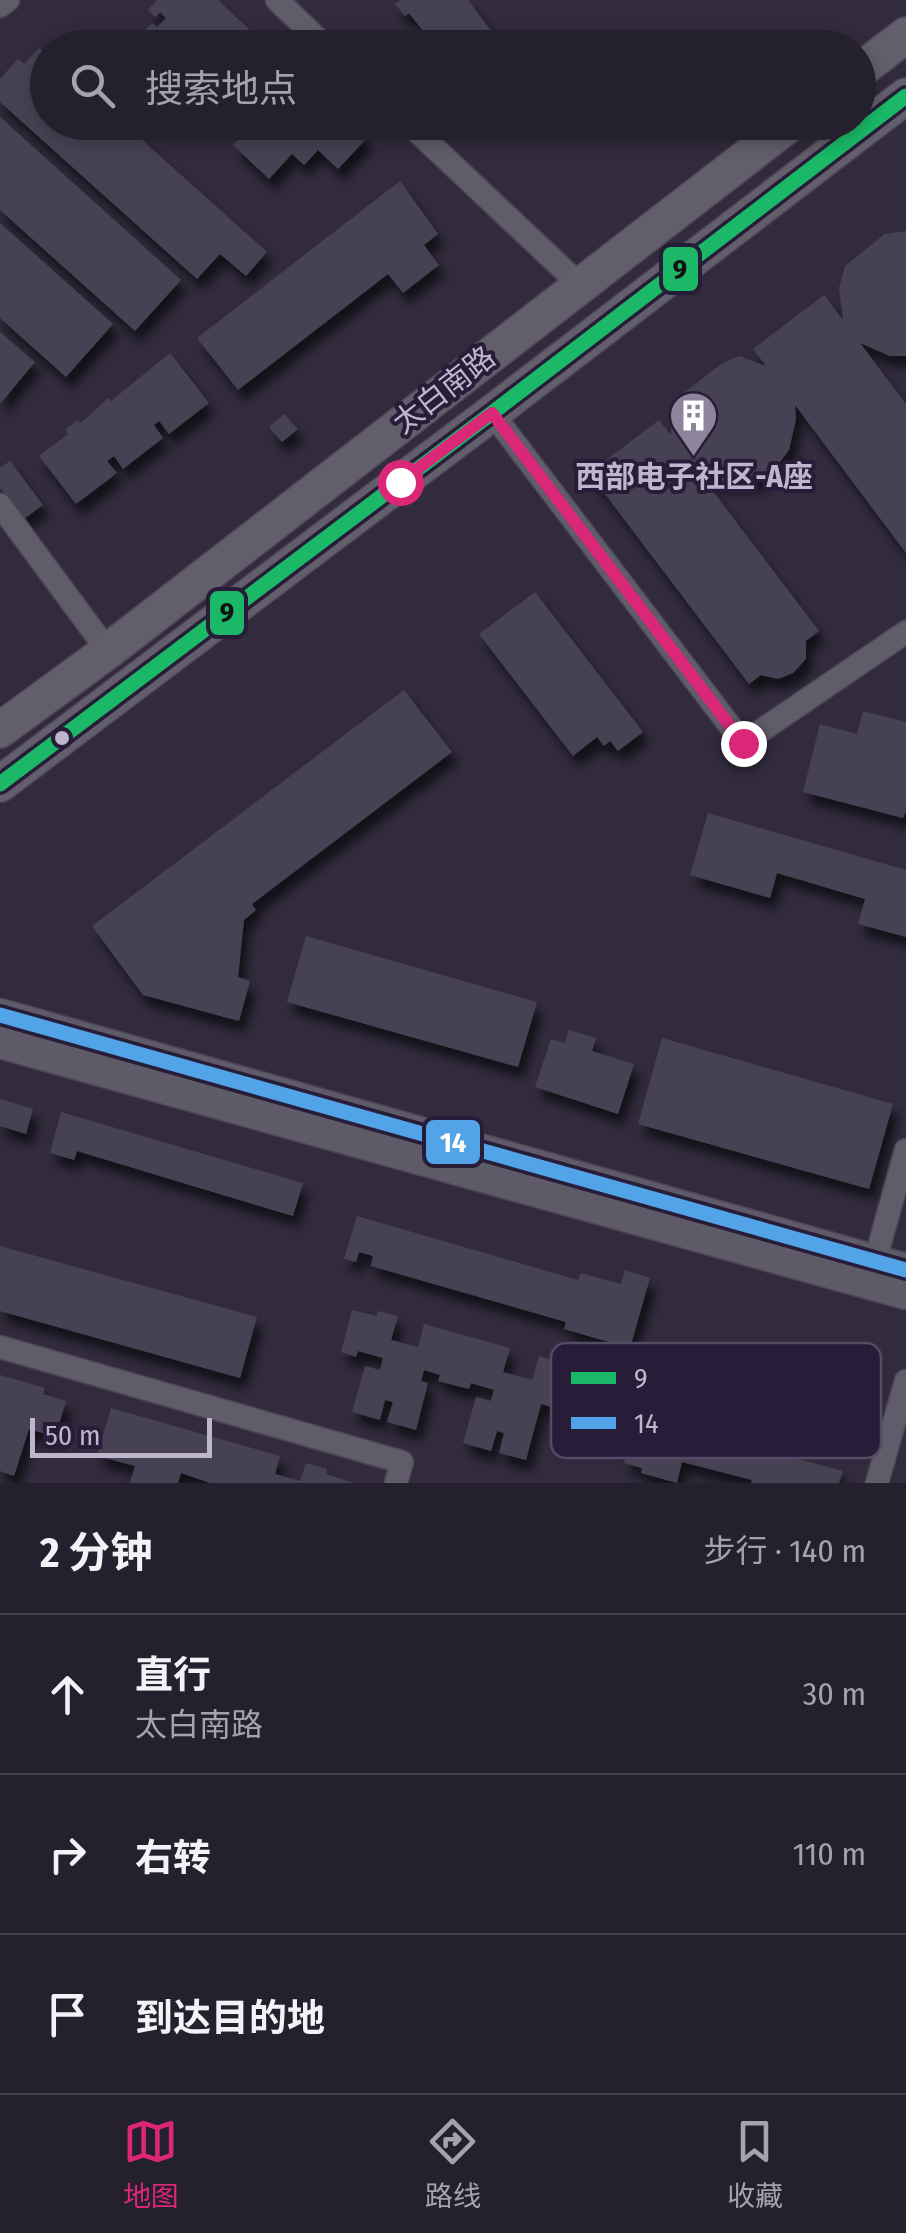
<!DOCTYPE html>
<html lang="zh">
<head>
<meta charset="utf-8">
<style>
	body { margin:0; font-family:"Fira Sans Condensed","Noto Sans SC",sans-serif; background:#312d3a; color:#f1f3f6 }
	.scale { position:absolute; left:30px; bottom:25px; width:182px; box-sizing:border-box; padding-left:10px; border:5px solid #beb6cd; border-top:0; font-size:28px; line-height:35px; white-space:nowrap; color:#beb6cd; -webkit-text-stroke:8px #271d39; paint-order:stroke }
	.stop { position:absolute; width:30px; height:30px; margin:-22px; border:8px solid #db2777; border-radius:50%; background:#fff }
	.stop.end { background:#db2777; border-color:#fff; box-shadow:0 2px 10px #0008 }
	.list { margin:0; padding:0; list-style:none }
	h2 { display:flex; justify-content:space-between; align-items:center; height:130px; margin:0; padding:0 40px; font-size:42px }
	h2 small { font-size:32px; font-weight:400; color:#a3a3aa }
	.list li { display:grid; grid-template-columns:65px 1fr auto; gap:30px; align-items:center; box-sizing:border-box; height:160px; padding:0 40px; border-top:2px solid #423e4a }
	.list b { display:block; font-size:38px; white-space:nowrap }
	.list p { margin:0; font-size:32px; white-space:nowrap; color:#a3a3aa }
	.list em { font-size:32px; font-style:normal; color:#a3a3aa }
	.icon { flex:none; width:55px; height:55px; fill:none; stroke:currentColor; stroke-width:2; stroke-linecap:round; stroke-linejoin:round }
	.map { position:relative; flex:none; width:906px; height:1483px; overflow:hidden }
	.search { position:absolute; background:#25202e; box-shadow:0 5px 15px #0003; left:30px; right:30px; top:30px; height:110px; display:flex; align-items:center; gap:25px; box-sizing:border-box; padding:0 35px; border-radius:55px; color:#a3a3aa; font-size:38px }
	.sheet { height:610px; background:#25202e }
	nav { display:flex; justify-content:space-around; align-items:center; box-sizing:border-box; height:140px; border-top:2px solid #423e4a; background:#25202e; font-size:28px; color:#a3a3aa }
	nav a { display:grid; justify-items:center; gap:5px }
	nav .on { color:#db2777 }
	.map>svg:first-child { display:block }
</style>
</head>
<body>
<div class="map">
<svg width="906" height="1483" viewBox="0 0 906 1483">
	<defs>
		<filter id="shadow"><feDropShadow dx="6" dy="11" stdDeviation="5" flood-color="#0009"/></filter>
	</defs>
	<rect width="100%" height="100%" fill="#312b3d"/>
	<g fill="#474252" filter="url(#shadow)">
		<path d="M157,0H218L269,48H130L152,23L157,27L166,18L160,12L155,17L148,10Z"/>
		<path d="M401,0H468L495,36L480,48H449L445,43L439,48H426L421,41L427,36L409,13L405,16L395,4Z"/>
		<path d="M39,48L48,56V122H122L267,252L246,276L220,254L197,279L0,102V79L18,59L24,64Z"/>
		<path d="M0,117L181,280L135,331L0,210Z"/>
		<path d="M254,122H350L367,138L338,169L318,150L304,165L292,154L269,179L233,145Z"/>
		<path d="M400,181L438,234L424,245L439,265L403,293L388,274L238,390L197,338Z"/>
		<path d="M0,223L113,324L66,377L0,318Z"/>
		<path d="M906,231V356H890L860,343L906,404V553L795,405L796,419L789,450L775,469L753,482H721L700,474L819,631L806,641V659L793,673L778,679L761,675L749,684L589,473L659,420L671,435V413L679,397L721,364L739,356L766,366L753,349L824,295L843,320L839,288L845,266L885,234Z"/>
		<path d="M0,332L35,362L0,404Z"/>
		<path d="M170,353L209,403L169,434L159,421L154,425L163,438L123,469L114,456L107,461L117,473L76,504L39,456L68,434L65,430L78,420L80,424L108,398L111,401Z"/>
		<path d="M284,414L298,429L282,442L269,427Z"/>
		<path d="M10,461L43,505L24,519L0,488V468Z"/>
		<path d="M535,592L643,732L618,751L610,741L604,746L597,737L573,756L479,634Z"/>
		<path d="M404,690L452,752L252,904L256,910L244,920L238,977L250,981L239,1021L143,995L92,926Z"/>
		<path d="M863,711L906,722V811L903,818L803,792L820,724L857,734Z"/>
		<path d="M708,813L906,870V937L858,924L865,899L777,873L770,898L690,875Z"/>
		<path d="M306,936L537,1002L518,1067L287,1002Z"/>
		<path d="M569,1030L596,1038L592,1051L634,1064L618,1114L535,1087L551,1039L565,1043Z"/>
		<path d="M662,1038L893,1104L869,1189L638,1124Z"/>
		<path d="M0,1099L33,1109L26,1134L0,1126Z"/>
		<path d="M61,1112L303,1183L293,1216L77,1151L74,1160L50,1153Z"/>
		<path d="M357,1216L578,1280L581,1273L621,1284L625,1270L650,1278L630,1348L564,1329L566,1322L371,1266L373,1256L359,1252L356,1262L344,1259Z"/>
		<path d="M0,1246L257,1317L240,1378L0,1311Z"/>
		<path d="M352,1310L377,1316L378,1311L398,1316L391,1340L418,1347L424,1324L510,1348L503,1372L532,1380L539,1356L556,1361L554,1367L580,1374L567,1418L550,1413L552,1407L541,1404L526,1460L499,1453L504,1433L497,1431L491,1451L463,1443L476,1397L491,1401L494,1390L471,1383L469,1389L438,1381L440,1375L424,1370L421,1381L428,1383L416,1430L387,1422L393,1402L385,1400L380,1420L352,1412L365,1366L380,1370L383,1358L358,1351L356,1357L341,1352Z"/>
		<path d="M0,1375L45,1388L43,1394L66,1401L55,1437L29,1429L14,1476L0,1471Z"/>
		<path d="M111,1408L280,1456L275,1474L300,1481L306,1463L327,1469L326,1474L354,1483H210L181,1473L178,1483H130L135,1466L97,1456Z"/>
		<path d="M624,1413L843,1471L839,1483H751L752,1480L682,1462L677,1483L641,1473L642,1468L624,1463L628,1447L616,1444Z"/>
	</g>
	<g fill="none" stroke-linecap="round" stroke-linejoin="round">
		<defs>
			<g id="minor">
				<path d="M277,0L327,48"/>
				<path d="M0,6L8,0"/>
				<path d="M407,122L580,285"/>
				<path d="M492,413L743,743L906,632"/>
				<path d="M0,505L108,651"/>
				<path d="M871,1275L906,1150"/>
				<path d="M0,1347L402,1462L396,1483"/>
				<path d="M877,1483L906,1381"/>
			</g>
			<g id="secondary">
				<path d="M0,1015L906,1270"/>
				<path d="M0,1042L906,1293"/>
			</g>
			<g id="primary">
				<path d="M858,72L906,35"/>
				<path d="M0,730L108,651L792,122"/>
				<path d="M0,784L492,413L906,96"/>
			</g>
		</defs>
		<use href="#minor" stroke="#4b4654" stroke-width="25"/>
		<use href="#secondary" stroke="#4c4656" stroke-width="35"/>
		<use href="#primary" stroke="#4c4656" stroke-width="38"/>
		<use href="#minor" stroke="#605c69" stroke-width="22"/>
		<use href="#secondary" stroke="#5f5a68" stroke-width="32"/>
		<use href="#primary" stroke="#635e6b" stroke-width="35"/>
		<defs>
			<path id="bus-1" d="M0,784L492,413L906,96"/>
			<path id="bus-2" d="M0,1015L906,1270"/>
		</defs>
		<use href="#bus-1" stroke="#271d39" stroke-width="22"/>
		<use href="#bus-2" stroke="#271d39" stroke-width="22"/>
		<use href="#bus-1" stroke="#1ab867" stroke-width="15"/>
		<use href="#bus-2" stroke="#53a3e8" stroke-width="15"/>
	</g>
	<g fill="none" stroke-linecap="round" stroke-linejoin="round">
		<path stroke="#db2777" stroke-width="12" d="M400,482L492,413L743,743"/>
	</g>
	<defs>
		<symbol id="building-pin" viewBox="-11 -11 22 30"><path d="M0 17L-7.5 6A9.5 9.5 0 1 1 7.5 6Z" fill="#8d859b" stroke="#271d39"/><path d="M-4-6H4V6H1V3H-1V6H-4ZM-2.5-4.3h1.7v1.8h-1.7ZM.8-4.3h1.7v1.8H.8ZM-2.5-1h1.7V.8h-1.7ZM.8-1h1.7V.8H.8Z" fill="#fff"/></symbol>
	</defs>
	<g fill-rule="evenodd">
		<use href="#building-pin" x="666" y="388" width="55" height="75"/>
	</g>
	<circle fill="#beb6cd" stroke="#271d39" stroke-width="4" cx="62" cy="738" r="9"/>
	<g text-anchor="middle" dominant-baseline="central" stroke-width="8" stroke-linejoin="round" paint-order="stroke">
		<g font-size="30" fill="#beb6cd" stroke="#271d39">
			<text transform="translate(444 390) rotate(-38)">太白南路</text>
		</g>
		<g font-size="30" font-weight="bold" fill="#beb6cd" stroke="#271d39">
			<text x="694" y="477">西部电子社区-A座</text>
		</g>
	</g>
	<rect x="551" y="1343" width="330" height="115" rx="15" fill="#271d39" stroke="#544b65" stroke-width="2.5"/>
	<rect x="571" y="1372" width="45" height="12" fill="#1ab867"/>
	<rect x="571" y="1417" width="45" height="12" fill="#53a3e8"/>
	<g font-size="28" fill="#beb6cd">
		<text x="634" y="1388">9</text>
		<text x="634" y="1433">14</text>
	</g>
	<g stroke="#271d39" stroke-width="4">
		<rect x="661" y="245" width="39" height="48" rx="10" fill="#1ab867"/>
		<rect x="208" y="589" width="38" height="48" rx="10" fill="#1ab867"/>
		<rect x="424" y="1118" width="58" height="48" rx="10" fill="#53a3e8"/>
	</g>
	<g font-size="28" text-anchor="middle" font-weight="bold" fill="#fff">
		<text x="453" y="1152">14</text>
	</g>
	<g font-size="28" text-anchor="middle" font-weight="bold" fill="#111">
		<text x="680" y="279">9</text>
		<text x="227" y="622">9</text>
	</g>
</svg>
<div class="scale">50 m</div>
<div class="stop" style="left:400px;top:482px"></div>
<div class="stop end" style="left:743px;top:743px"></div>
<div class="search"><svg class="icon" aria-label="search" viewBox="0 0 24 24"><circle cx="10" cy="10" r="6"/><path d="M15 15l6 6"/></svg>搜索地点</div>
</div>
<section class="sheet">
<h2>2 分钟<small>步行 · 140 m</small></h2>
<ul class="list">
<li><svg class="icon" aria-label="ahead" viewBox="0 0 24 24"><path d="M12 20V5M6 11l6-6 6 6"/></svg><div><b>直行</b><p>太白南路</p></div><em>30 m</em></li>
<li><svg class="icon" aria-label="right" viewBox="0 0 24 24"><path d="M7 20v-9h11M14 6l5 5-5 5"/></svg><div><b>右转</b></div><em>110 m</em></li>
<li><svg class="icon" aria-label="arrive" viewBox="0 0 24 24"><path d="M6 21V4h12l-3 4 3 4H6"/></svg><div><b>到达目的地</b></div></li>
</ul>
</section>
<nav>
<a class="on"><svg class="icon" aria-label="map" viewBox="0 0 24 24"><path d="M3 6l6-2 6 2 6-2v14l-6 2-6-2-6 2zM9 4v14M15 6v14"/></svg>地图</a>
<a><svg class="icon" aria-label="directions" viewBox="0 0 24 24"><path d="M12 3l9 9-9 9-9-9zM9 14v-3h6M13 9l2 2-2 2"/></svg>路线</a>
<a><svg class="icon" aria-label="saved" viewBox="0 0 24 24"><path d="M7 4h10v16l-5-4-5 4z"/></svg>收藏</a>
</nav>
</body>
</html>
